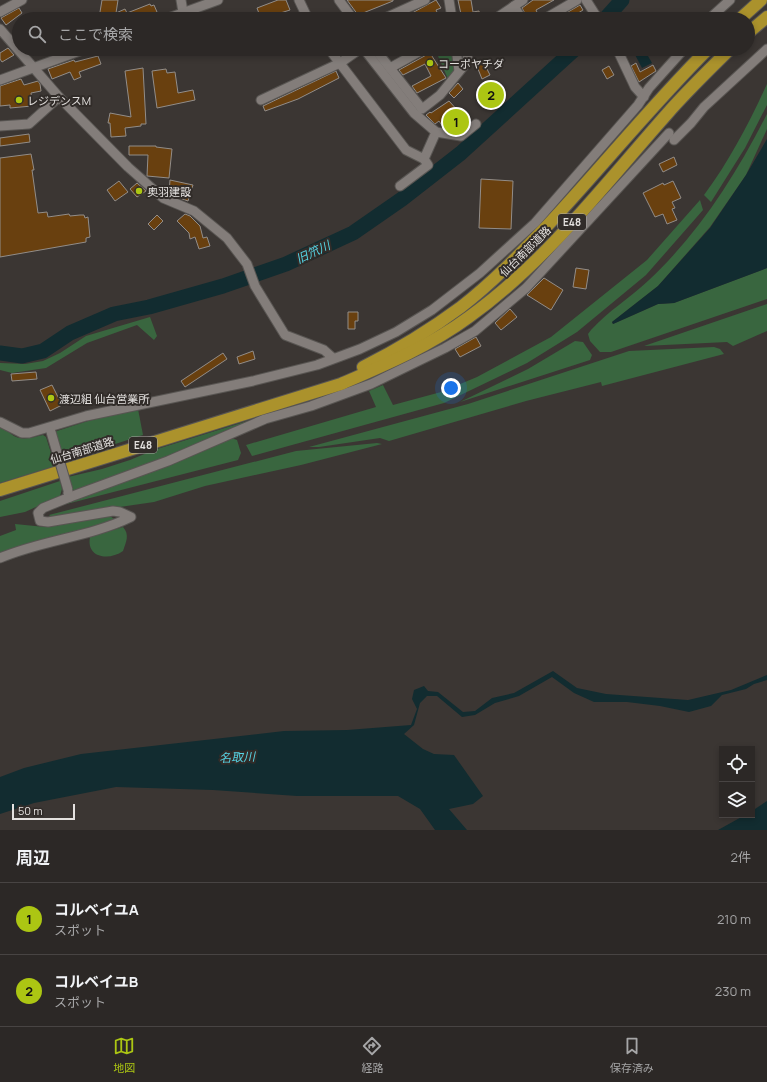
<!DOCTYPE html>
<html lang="ja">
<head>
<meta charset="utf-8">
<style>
	body { margin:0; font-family:Manrope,"Noto Sans JP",sans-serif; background:#383432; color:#f1f3f6 }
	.controls { position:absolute; right:12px; bottom:12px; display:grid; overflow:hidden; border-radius:0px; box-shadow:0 2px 6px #0003 }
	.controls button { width:36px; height:36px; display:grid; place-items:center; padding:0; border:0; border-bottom:1px solid #484443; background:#2c2826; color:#f1f3f6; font:20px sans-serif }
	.scale { position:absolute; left:12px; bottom:10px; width:63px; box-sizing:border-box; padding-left:4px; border:2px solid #e4e1df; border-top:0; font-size:11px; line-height:14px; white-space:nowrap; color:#e4e1df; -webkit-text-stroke:3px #312c29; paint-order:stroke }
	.you { position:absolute; left:451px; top:388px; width:14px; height:14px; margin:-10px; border:3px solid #fff; border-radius:50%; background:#1a73e8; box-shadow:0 0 0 6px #1a73e833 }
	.badge { display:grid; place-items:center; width:26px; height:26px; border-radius:50%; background:#acc613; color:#111; font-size:13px; font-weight:700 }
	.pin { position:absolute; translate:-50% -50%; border:2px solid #fff; box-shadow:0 1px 4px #0006 }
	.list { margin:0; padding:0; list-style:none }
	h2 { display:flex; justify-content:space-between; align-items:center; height:52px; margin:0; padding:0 16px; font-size:17px }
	h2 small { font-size:13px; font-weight:400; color:#a6a6a7 }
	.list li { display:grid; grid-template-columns:26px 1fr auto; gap:12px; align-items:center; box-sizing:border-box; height:72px; padding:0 16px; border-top:1px solid #484443 }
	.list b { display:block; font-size:15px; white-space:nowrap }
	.list p { margin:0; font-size:13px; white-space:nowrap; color:#a6a6a7 }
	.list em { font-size:13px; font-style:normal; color:#a6a6a7 }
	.icon { flex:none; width:22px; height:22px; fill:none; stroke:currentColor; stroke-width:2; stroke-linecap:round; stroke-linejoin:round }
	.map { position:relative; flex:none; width:767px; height:830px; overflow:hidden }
	.search { position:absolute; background:#2c2826; box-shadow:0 2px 6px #0003; left:12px; right:12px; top:12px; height:44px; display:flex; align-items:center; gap:10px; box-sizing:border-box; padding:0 14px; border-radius:22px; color:#a6a6a7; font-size:15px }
	.sheet { height:196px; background:#2c2826 }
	nav { display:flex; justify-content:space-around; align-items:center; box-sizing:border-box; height:56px; border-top:1px solid #484443; background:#2c2826; font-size:11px; color:#a6a6a7 }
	nav a { display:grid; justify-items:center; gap:2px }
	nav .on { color:#acc613 }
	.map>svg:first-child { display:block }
</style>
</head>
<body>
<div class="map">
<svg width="767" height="830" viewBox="0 0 767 830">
	<rect width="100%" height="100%" fill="#3b3633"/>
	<g fill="#39663f">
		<path d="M435,49H452L457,70L448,79Z"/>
		<path d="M767,84V105L745,148L711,202L704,195C730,160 749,123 767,84Z"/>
		<path d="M767,114V129L746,175L710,227L658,286L612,322L613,324L658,304L674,303L767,268V299L611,352H600L590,341L588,334L591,330C608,311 630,298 649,280C699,233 736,175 767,114Z"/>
		<path d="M700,200L703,210L646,275L577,332L527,363L444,403L252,456L246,445L376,407L369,391L383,385L393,405L441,392L477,377L551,337L647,260Z"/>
		<path d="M767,304V331L733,346L727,342L644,346Z"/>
		<path d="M150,317L157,336L154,340L137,325L87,343L46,368L12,373L0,370V363L25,364L43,361L60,353L86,336Z"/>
		<path d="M575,341L583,342L592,355L590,360L460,402L528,369Z"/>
		<path d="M714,347L720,349L724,354L602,386L601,382L526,401L389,441L380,438L319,447H309L468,404L629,351Z"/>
		<path d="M138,409L143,435L63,461L54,434L57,431L88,421Z"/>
		<path d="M257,418L130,472L76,491L71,489L68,477L102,469L130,460L154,450Z"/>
		<path d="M0,427C6,429 9,433 14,436C22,441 34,437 43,435L46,437L55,466L0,483Z"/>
		<path d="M231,438L237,440L241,453L238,460L55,507Z"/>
		<path d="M377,443L382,444L301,465L205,486L154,502L51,517L49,515L296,451Z"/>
		<path d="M60,481L62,489L60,496L25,512L0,517V501Z"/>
		<path d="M110,516L114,519L109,522L16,547L0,553V536L16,530L15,524L45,527Z"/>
		<path d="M123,527C130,535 126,542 123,551C109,561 86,558 90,537Z"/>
	</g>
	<g fill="#122c30">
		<path d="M632,49H644L652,63L642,68Z"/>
		<path d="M767,139V268L674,303L658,304L613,324L612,322L658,286L710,228L746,175Z"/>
		<path d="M553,671L577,688L606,694L688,700L731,690L767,675V680L754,684L746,689L722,695L711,706L689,712L660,706L627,702H594L574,693L552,677L519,696L495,703L475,715L462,717L437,696H427L420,703L414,725L404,734L423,749L434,754L454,755L483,796L473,804L449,809L467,830H435L420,809L398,796H297L213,790L116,787L34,803L0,814V777L24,768L81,754L284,731L347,730L411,725L417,709L412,699L414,690L424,686L428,691L438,692L463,712L475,711L492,698L514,693Z"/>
		<path d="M767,801V830H718L745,815H752V811Z"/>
	</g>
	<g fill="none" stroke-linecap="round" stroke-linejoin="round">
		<g stroke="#122c30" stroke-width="15">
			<path d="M605,19L622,0"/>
			<path d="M0,353L22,356L43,351L70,333L114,314L149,307L223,286L286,264L353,233L402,199L461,153L575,49"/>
		</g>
	</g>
	<g fill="#69400f" stroke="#928d89">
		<path d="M102,0H118L116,13L125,9L127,13L150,4L151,6L154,5L157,12L136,19H102L100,12Z"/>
		<path d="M278,0H286L290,10L261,19L257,8Z"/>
		<path d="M347,0H393V1L358,15Z"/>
		<path d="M436,0L441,8L436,10L440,19H401Z"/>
		<path d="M458,0H471L473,12L479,11L480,19H462Z"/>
		<path d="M533,0H554L536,10L540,19H528L522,8Z"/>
		<path d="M580,5L583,10L575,15L578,19H556Z"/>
		<path d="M19,8L22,13L6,25L1,18Z"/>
		<path d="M8,48L14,55L2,62L0,59V53Z"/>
		<path d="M430,53L446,78L417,93L412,86L431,76L425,64L403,75L399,70Z"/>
		<path d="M98,56L101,64L79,72L81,77L74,80L70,72L52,79L48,69L74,60L75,62Z"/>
		<path d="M483,61L490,75L482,79L476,64Z"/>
		<path d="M636,63L640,72L653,65L656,71L639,82L631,66Z"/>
		<path d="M609,66L614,75L607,79L602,70Z"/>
		<path d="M143,68L146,124H141V126L125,128L126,136L111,137L110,123H108L110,113L131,117L125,71Z"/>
		<path d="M166,69L167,73L175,72L178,93L193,90L195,100L157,108L152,71Z"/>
		<path d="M336,71L339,78L298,99L265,111L263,106Z"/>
		<path d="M21,79L24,85L38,81L40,84L41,91L31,93L32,106L10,108V105L0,106V86Z"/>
		<path d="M458,83L463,89L454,98L449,93Z"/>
		<path d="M493,86L500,94L490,103L482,95Z"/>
		<path d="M449,101L459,112L463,109L470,120L456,129L443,127L439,121L435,124L426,115L430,112L431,113Z"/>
		<path d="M29,134L30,142L0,146V138Z"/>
		<path d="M129,146H156V147L172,149L169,178L147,176L148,155H129Z"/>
		<path d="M31,154L34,170H32L38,213L47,212L48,217L69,214L70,216L80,215H84L85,218L88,217L90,237L86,238V242L0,257V158Z"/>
		<path d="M674,157L677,165L663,172L659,164Z"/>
		<path d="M481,179L513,181L511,229L479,228Z"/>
		<path d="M170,180L193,185L188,201L169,194Z"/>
		<path d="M119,181L128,192L115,201L107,190Z"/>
		<path d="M673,181L681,198L672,202L675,208L672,209L677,220L667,224L663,214L655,217L643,193L663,183L664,185Z"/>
		<path d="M137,183L146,191L137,197L130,189Z"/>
		<path d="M185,214L190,216L200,226L203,238L207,237L210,246L199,249L195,237L190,239L189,233L177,221Z"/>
		<path d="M157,215L163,221L154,230L148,224Z"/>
		<path d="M576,268L589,270L586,289L573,287Z"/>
		<path d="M544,278L563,290L551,310L527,295Z"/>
		<path d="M510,309L517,317L501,330L495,323Z"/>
		<path d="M348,312H358V321H355V329H348Z"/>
		<path d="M476,337L481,346L460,357L455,349Z"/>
		<path d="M253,351L255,359L239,364L237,357Z"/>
		<path d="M223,353L227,359L185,387L181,381Z"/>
		<path d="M36,372L37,379L12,381L11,374Z"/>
		<path d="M52,385L62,405L50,411L40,390Z"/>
	</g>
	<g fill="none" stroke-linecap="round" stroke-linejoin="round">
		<defs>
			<g id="minor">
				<path d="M181,0L183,12"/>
				<path d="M299,0L308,19"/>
				<path d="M339,0L353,19"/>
				<path d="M449,0L452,19"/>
				<path d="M586,0L598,19"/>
				<path d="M514,6L522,19"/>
				<path d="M0,12L22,0"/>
				<path d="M548,17L577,0"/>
				<path d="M166,19L218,0"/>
				<path d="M383,19L425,0"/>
				<path d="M495,19L523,0"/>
				<path d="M709,19L730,0"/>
				<path d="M0,29L59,97L128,167L163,198L194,211L227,238L247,264L255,286L285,335L324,350L333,358"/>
				<path d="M329,49L406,150L424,159L436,132L414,113L364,49"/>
				<path d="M375,49L422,109L440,95L467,62L468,49"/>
				<path d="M456,49L459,71"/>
				<path d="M617,49L635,87L644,97"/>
				<path d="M390,68L424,49"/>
				<path d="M0,80L85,49"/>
				<path d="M261,100L340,63L360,49"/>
				<path d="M0,126L29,124L59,97"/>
				<path d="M436,132L461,136L476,124"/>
				<path d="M674,140L691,123L704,107L767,49"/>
				<path d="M400,186L428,165L424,159"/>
				<path d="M0,422L22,433H29L86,416L253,381L317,365L360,349L396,332L432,310L480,273L535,223L638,105L649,88L684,49"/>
				<path d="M70,497L168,461L265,419L311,406L371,384L445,348L475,331L526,288L669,133"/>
				<path d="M0,558C42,540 90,537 131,517L120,512L113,511L48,522L40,521L38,513L43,508L70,497L68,493"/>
			</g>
			<g id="motorway">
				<path d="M740,19L761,0"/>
				<path d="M748,33L767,17"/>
				<path d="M363,367C397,350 430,330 461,307C492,283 520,254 547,226C601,168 652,105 708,49"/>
				<path d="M0,490L341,384C385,365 430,346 469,317C546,262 605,184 667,114C687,91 709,70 730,49"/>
			</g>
		</defs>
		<use href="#minor" stroke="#585552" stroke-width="11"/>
		<use href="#motorway" stroke="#585552" stroke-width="14"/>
		<use href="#minor" stroke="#837d7a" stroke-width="9"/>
		<use href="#motorway" stroke="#ab922c" stroke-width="12"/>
		<defs>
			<path id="minor-bridge" d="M51,432L68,490"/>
		</defs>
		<use href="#minor-bridge" stroke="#585552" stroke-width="11" stroke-linecap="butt"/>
		<use href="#minor-bridge" stroke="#837d7a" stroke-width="9"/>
	</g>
	<g fill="#acc613" stroke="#312c29" stroke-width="1.5">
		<circle cx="430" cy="63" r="4"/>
		<circle cx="19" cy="100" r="4"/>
		<circle cx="139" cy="191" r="4"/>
		<circle cx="51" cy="398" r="4"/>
	</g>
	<g text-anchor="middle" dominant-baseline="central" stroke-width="4" stroke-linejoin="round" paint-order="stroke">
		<g fill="#312c29" stroke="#aeaba8" stroke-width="1">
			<rect x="558" y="214" width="28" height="16" rx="3"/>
			<rect x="129" y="437" width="28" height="16" rx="3"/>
		</g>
		<g font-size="10" font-weight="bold" fill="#e4e1df">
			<text x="572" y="222">E48</text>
			<text x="143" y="445">E48</text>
		</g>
		<g font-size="11" fill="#e4e1df" stroke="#312c29" text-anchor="start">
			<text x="438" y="63">コーポヤチダ</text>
			<text x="27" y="100">レジデンスM</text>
			<text x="147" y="191">奥羽建設</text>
			<text x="59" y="398">渡辺組 仙台営業所</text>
		</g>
		<g font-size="11" fill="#e4e1df" stroke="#312c29">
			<text transform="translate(525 251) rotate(-45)">仙台南部道路</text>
			<text transform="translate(82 450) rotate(-17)">仙台南部道路</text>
		</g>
		<g font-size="12" font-style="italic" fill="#56d5e5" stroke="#312c29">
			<text transform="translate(313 252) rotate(-25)">旧笊川</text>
			<text transform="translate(237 757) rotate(-2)">名取川</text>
		</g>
	</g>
</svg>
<div class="controls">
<button><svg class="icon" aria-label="locate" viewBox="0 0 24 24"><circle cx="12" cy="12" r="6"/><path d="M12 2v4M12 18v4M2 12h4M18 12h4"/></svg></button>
<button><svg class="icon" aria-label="layers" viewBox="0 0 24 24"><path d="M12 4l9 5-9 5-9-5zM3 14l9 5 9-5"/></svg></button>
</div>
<div class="scale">50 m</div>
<div class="you"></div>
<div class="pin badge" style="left:456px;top:122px">1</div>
<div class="pin badge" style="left:491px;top:95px">2</div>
<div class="search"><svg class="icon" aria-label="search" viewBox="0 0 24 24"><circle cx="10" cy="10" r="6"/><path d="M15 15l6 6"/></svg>ここで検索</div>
</div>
<section class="sheet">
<h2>周辺<small>2件</small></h2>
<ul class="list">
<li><span class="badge">1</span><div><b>コルベイユA</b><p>スポット</p></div><em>210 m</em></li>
<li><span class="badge">2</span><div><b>コルベイユB</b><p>スポット</p></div><em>230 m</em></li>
</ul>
</section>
<nav>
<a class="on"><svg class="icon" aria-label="map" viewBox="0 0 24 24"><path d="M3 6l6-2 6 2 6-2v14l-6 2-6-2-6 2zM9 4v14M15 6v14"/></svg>地図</a>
<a><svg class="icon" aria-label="directions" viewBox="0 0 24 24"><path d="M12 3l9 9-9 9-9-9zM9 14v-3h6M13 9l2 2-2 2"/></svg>経路</a>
<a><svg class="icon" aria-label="saved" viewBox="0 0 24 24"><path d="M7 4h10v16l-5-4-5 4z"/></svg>保存済み</a>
</nav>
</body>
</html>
